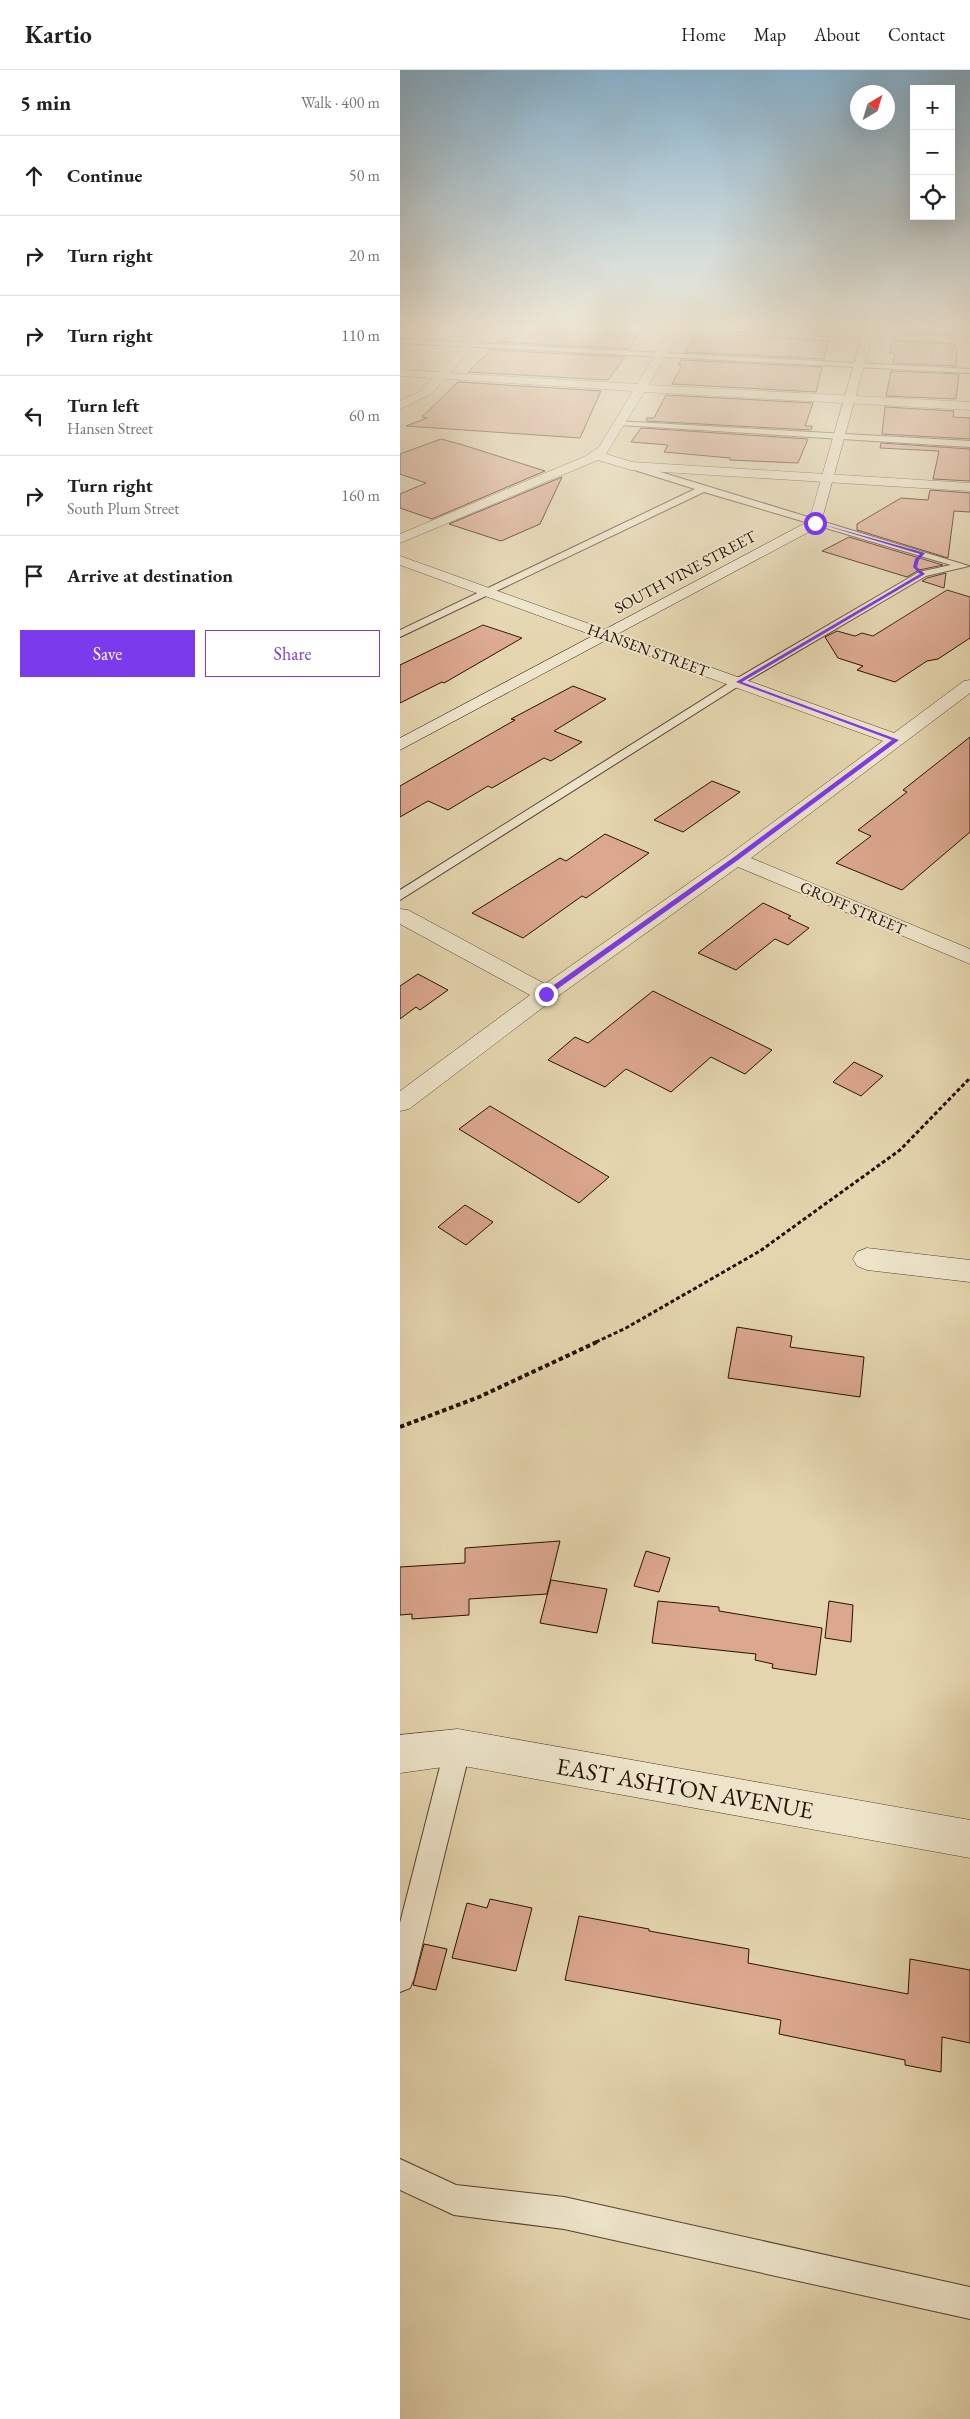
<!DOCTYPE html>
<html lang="en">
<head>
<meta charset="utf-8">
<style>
	body { margin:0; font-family:"EB Garamond",serif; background:#f6f6f6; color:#202124 }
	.controls { position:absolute; right:15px; top:15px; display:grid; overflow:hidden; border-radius:0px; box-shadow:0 5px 20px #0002 }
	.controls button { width:45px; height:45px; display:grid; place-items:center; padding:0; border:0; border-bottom:1px solid #e0e0e0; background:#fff; color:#202124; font:25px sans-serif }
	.compass { position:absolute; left:450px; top:15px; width:45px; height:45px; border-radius:50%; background:#fff; box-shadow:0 5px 20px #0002; rotate:38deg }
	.stop { position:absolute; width:15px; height:15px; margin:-11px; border:4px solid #7c3aed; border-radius:50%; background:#fff }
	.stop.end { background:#7c3aed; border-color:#fff; box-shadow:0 1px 5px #0008 }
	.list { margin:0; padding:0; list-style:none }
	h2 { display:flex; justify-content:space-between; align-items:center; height:65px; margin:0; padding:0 20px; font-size:21px }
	h2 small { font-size:16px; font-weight:400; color:#757577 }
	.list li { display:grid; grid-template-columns:32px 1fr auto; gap:15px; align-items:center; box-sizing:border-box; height:80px; padding:0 20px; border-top:1px solid #e0e0e0 }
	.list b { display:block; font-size:19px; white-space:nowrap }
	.list p { margin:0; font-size:16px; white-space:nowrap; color:#757577 }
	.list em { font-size:16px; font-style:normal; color:#757577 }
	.actions { display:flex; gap:10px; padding:15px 20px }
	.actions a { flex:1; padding:11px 0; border:1px solid #7c3aed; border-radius:0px; text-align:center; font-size:18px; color:#7c3aed }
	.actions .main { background:#7c3aed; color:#fff }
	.icon { flex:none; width:28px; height:28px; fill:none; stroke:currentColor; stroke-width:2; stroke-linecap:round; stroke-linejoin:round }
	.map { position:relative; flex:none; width:570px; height:2349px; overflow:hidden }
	header { display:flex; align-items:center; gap:30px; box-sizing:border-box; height:70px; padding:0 25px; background:#fff; border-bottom:1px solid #e0e0e0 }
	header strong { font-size:24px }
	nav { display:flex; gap:28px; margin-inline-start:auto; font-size:18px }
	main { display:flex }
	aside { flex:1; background:#fff }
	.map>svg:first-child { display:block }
</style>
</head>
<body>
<header>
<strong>Kartio</strong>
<nav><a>Home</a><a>Map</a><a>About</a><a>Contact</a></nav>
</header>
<main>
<aside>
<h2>5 min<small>Walk · 400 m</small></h2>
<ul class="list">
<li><svg class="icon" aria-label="ahead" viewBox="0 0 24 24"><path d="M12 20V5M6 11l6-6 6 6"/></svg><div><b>Continue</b></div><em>50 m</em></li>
<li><svg class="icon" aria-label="right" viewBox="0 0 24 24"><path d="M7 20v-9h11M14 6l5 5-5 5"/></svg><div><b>Turn right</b></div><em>20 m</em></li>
<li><svg class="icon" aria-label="right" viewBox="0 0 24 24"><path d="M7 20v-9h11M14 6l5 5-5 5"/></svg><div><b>Turn right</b></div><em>110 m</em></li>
<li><svg class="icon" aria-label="left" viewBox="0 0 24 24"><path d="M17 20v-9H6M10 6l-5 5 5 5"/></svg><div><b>Turn left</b><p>Hansen Street</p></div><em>60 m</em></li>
<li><svg class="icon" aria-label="right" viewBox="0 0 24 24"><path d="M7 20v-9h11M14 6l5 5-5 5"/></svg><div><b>Turn right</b><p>South Plum Street</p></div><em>160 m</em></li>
<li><svg class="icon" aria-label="arrive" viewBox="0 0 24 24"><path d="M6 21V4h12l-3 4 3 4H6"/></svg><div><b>Arrive at destination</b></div></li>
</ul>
<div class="actions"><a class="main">Save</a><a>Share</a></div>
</aside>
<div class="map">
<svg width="570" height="2349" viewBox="0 0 570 2349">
	<rect width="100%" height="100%" fill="#e4d5ae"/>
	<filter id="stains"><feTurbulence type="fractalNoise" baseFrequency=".004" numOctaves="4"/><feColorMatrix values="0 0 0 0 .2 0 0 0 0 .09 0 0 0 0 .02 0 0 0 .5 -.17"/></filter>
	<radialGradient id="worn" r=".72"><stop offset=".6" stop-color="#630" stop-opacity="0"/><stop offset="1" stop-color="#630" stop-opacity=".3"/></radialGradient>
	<g fill="#dba78e" stroke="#271002">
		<path d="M498,256H556L555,264L496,262Z"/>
		<path d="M118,257L147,259L240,263L229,279L98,272L103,268H107Z"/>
		<path d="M301,264L358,266L429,271L424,289L285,282L294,266L300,267Z"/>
		<path d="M493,271L555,274V279L557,280L556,296L493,293L495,284L489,283Z"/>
		<path d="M91,280L225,287L208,310L68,302Z"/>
		<path d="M281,290L422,297L416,322L272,314L282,295H278Z"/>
		<path d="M491,301L559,304L556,329L486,326Z"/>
		<path d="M58,312L201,321L180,368L6,356L27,348L22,347Z"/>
		<path d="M266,325L413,333L405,356H412L411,360L246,351L247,348H254Z"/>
		<path d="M485,337L554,341L553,347L570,348V369L482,364Z"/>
		<path d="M241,358L408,369L398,393L330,390V388L264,382L268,375L231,372Z"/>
		<path d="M41,369L63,375L145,401L32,449L0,438V424L26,413L0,404V384Z"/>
		<path d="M481,373L570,379V411L533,409L539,381L480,378Z"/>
		<path d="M162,407L140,454L101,471L49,454Z"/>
		<path d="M530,420L570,423V442L554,441L548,488L457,460V454L501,428L528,430Z"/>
		<path d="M449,467L543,495L519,500L507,507L422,481Z"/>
		<path d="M546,503L544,518L522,511L527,508Z"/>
		<path d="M547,520L570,527V568L538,589L527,591L495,612L457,600L463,596L438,588L425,567L437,561L455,566L462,563L473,566Z"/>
		<path d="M83,555L122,568L44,613L42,612L0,633V595Z"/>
		<path d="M173,616L206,629L154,661L182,672L151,691L144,688L92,718L88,716L48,740L28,731L0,747V716L115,650L111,649Z"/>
		<path d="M570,667V762L502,820L436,793L471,766L458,760L507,722L503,720Z"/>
		<path d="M312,711L340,722L283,762L254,750Z"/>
		<path d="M205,764L249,783L210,811L186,828L182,826L123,868L72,843L160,788L166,791Z"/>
		<path d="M363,833L391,846L388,848L409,858L388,875L375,869L336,900L298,883Z"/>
		<path d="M18,904L48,920L20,940L16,937L0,949V916Z"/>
		<path d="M253,921L305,947L372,980L345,1004L311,987L271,1022L226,999L205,1017L148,990L175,967L188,973Z"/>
		<path d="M454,992L483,1006L461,1026L433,1012Z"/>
		<path d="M90,1036L209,1107L179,1133L59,1059Z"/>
		<path d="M65,1135L93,1152L66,1175L38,1157Z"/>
		<path d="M337,1257L392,1266L390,1277L464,1287L460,1327L328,1308Z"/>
		<path d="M160,1471L147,1524L69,1529V1545L12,1549V1544L0,1545V1497L65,1493V1478Z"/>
		<path d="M246,1481L270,1488L259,1522L234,1516Z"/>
		<path d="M151,1510L207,1519L197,1563L140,1553Z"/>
		<path d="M258,1531L319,1537V1541L422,1558L416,1605L372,1598L373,1594L355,1590L356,1584L252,1573Z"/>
		<path d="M429,1531L453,1535L451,1572L425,1568Z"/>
		<path d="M90,1829L132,1838L116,1901L52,1888L67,1833L87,1838Z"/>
		<path d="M179,1846L249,1859V1861L349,1879L348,1893L508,1924L510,1889L570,1900V1973L542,1967L541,2002L505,1995V1990L379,1964L381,1950L165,1910Z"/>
		<path d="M24,1874L47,1879L36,1920L13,1915Z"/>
	</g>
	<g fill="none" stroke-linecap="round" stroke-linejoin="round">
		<defs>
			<g id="lane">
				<path d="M0,269L570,299V303L0,273Z"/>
				<path d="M216,351L570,371V377L219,355H216Z"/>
				<path d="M231,393L569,496L526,506L342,614L0,830V820L334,610L519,502L551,495L304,422L0,567V560L295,419L228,398V394Z"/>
				<path d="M58,1664L67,1668L71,1677L14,1908L10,1918L0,1922V1853L45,1677L49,1668Z"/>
				<path d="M0,2089L56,2115L164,2127L570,2217V2249L164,2159L54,2145L0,2120Z"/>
			</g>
			<g id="street">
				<path d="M80,256H91L50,303L237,314L273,256H283L248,315L570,332V340L244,322L206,384L232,392L570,413V421L231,400L198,390L0,473V464L186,386L199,377L233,321L45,309L31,324L0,339V331L23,320L33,308L0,306V300L39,302Z"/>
				<path d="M0,486L494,663L564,611L570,610V623L351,788L570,879V894L338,797L154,929L9,1039L0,1041V1021L130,925L0,854V839L8,840L145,914L329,785L483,671L0,495Z"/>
				<path d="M467,1178L570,1190V1212L467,1200L457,1196L453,1189L457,1182Z"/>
				<path d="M58,1659L570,1750V1788L58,1695L0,1703V1665Z"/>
			</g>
			<path id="secondary" d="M465,256H475L420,456L0,680V668L409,451Z"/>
			<path id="highway" d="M275,256H345L570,267V273L280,259Z"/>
		</defs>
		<use href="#lane" stroke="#56412d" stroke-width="2"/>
		<use href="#street" stroke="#56412d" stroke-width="1"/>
		<use href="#secondary" stroke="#271002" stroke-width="1"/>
		<use href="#highway" stroke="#271002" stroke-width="1"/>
		<path stroke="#271002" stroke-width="3" stroke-dasharray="4 2.5" stroke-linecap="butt" d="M196,1272L226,1258L360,1181L500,1080L570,1008"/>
		<path stroke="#271002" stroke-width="4" stroke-dasharray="4.5 3" stroke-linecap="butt" d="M0,1357L79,1327L199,1271"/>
		<use href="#lane" fill="#ede4ca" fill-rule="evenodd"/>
		<use href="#street" fill="#ede4ca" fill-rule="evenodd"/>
		<use href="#secondary" fill="#ede4ca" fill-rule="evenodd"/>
		<use href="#highway" fill="#e2ba77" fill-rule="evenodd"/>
	</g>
	<linearGradient id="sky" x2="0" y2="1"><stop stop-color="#88b5d3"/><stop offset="0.44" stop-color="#f3ecdb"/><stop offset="1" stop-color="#f3ecdb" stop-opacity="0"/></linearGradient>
	<rect width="570" height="585" fill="url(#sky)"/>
	<path fill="#7c3aed" d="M414,452L525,483L519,490L517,497L525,504L342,612L499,670L338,790L149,925H144V922L334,787L492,670L336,612L520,504L513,497L515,489L520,484Z"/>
	<g text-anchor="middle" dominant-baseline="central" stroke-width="4" stroke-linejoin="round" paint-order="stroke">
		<g font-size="16" fill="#271002" stroke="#ede4ca">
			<text transform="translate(285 502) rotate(-28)">SOUTH VINE STREET</text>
			<text transform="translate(248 580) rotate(20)">HANSEN STREET</text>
			<text transform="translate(453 838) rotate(23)">GROFF STREET</text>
		</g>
		<g font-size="24" fill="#271002" stroke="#ede4ca">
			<text transform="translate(285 1718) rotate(10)">EAST ASHTON AVENUE</text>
		</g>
	</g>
	<rect width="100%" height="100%" filter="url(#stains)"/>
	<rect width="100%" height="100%" fill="url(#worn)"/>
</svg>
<div class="controls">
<button>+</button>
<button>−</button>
<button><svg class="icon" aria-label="locate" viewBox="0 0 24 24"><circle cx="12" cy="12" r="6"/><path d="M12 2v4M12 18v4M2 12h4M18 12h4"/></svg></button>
</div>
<svg class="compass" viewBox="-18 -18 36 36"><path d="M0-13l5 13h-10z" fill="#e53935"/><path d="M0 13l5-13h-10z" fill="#757577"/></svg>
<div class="stop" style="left:415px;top:453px"></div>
<div class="stop end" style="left:146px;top:924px"></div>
</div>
</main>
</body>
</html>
